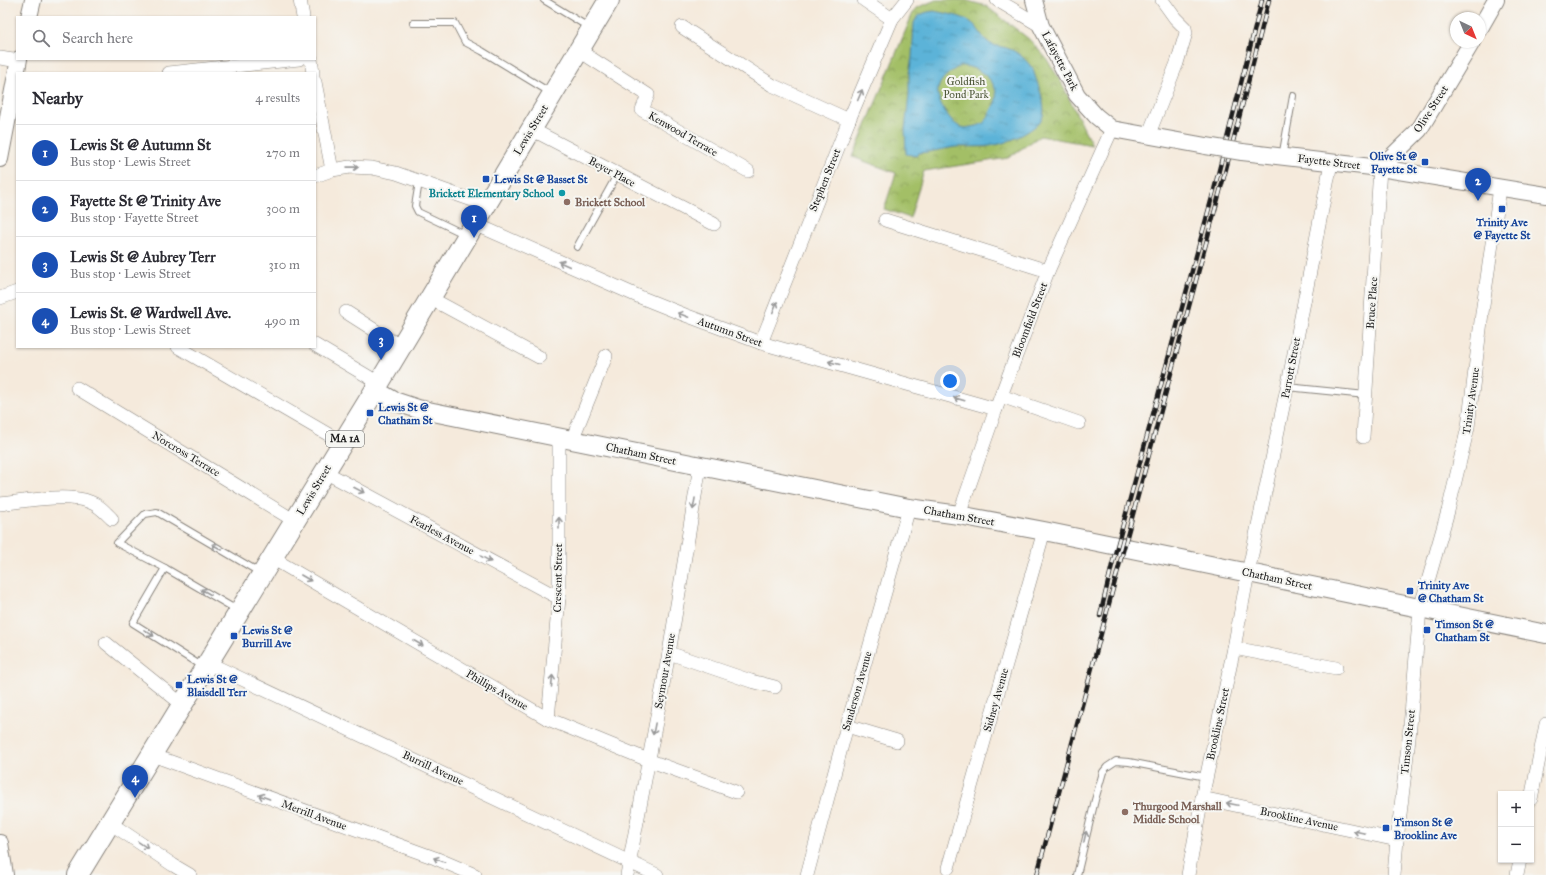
<!DOCTYPE html>
<html lang="en">
<head>
<meta charset="utf-8">
<style>
	body { margin:0; font-family:"IM FELL Great Primer",serif; background:#f7f7f7; color:#2b2b33 }
	.controls { position:absolute; right:12px; bottom:12px; display:grid; overflow:hidden; border-radius:0px; box-shadow:0 1px 3px #0004 }
	.controls button { width:36px; height:36px; display:grid; place-items:center; padding:0; border:0; border-bottom:1px solid #e1e1e2; background:#fff; color:#2b2b33; font:20px sans-serif }
	.compass { position:absolute; left:1450px; top:12px; width:36px; height:36px; border-radius:50%; background:#fff; box-shadow:0 1px 3px #0004; rotate:137deg }
	.you { position:absolute; left:950px; top:381px; width:14px; height:14px; margin:-10px; border:3px solid #fff; border-radius:50%; background:#1a73e8; box-shadow:0 0 0 6px #1a73e833 }
	.badge { display:grid; place-items:center; width:26px; height:26px; border-radius:50%; background:#b5179e; color:#fff; font-size:13px; font-weight:700 }
	.pin { position:absolute; translate:-50% -33px; filter:drop-shadow(0 1px 2px #0008) }
	.pin::after { content:''; position:absolute; top:21px; width:14px; height:12px; background:inherit; clip-path:polygon(0 0,100% 0,50% 100%) }
	.list { margin:0; padding:0; list-style:none }
	h2 { display:flex; justify-content:space-between; align-items:center; height:52px; margin:0; padding:0 16px; font-size:17px }
	h2 small { font-size:13px; font-weight:400; color:#7c7c81 }
	.list li { display:grid; grid-template-columns:26px 1fr auto; gap:12px; align-items:center; box-sizing:border-box; height:56px; padding:0 16px; border-top:1px solid #e1e1e2 }
	.list b { display:block; font-size:15px; white-space:nowrap }
	.list p { margin:0; font-size:13px; white-space:nowrap; color:#7c7c81 }
	.list em { font-size:13px; font-style:normal; color:#7c7c81 }
	.icon { flex:none; width:22px; height:22px; fill:none; stroke:currentColor; stroke-width:2; stroke-linecap:round; stroke-linejoin:round }
	.map { position:relative; flex:none; width:1546px; height:875px; overflow:hidden }
	.search { position:absolute; background:#fff; box-shadow:0 1px 3px #0004; left:16px; top:16px; width:300px; height:44px; display:flex; align-items:center; gap:10px; box-sizing:border-box; padding:0 14px; border-radius:0px; color:#7c7c81; font-size:15px }
	.panel { position:absolute; background:#fff; box-shadow:0 1px 3px #0004; left:16px; top:72px; width:300px; height:276px; border-radius:0px }
	.map>svg:first-child { display:block }
</style>
</head>
<body>
<div class="map">
<svg width="1546" height="875" viewBox="0 0 1546 875">
	<defs>
		<pattern id="park-crowns" width="20" height="18" patternUnits="userSpaceOnUse"><rect width="20" height="18" fill="#a3bf66"/><path d="M2 6a3 3 0 1 1 6 0M12 15a3 3 0 1 1 6 0" fill="none" stroke="#849a53"/></pattern>
		<pattern id="water-ripples" width="26" height="14" patternUnits="userSpaceOnUse"><rect width="26" height="14" fill="#5bb3d8"/><path d="M2 4q2-2 4 0t4 0M15 11q2-2 4 0t4 0" fill="none" stroke="#4a91ae"/></pattern>
	</defs>
	<rect width="100%" height="100%" fill="#f6f6f2"/>
	<filter id="ink" filterUnits="userSpaceOnUse"><feTurbulence type="fractalNoise" baseFrequency=".025" numOctaves="2"/><feDisplacementMap in="SourceGraphic" scale="8" xChannelSelector="R" yChannelSelector="G"/><feConvolveMatrix kernelMatrix="1 2 1 2 8 2 1 2 1" color-interpolation-filters="sRGB"/></filter>
	<filter id="wash" filterUnits="userSpaceOnUse"><feTurbulence type="fractalNoise" baseFrequency=".012" numOctaves="4" result="noise"/><feDisplacementMap in="SourceGraphic" scale="16" xChannelSelector="R" yChannelSelector="G"/><feGaussianBlur stdDeviation="0.9" result="paint"/><feColorMatrix in="noise" values="0 0 0 0 0 0 0 0 0 0 0 0 0 0 0 0 0 1.4 0 .05"/><feComposite in="paint" operator="in"/></filter>
	<g filter="url(#wash)">
		<rect width="100%" height="100%" fill="#f5eadc"/>
		<path fill="url(#park-crowns)" stroke="#606e41" d="M936,0H965L986,6L1029,39L1046,58L1060,80L1092,145L1040,136L1008,158L924,171L910,218L884,209L896,173L853,157L912,15L916,8Z"/>
		<path fill="url(#water-ripples)" stroke="#3c687a" fill-rule="evenodd" d="M934,11C946,14 962,15 972,23C979,28 982,38 988,42C994,47 1003,46 1009,49C1019,52 1027,61 1033,69C1036,81 1047,104 1043,116C1039,129 1008,143 995,145C982,148 968,146 955,147C943,149 931,152 919,153L916,156L906,154L905,129L909,95V73L912,57L914,23C917,14 926,12 934,11ZM960,66C976,65 999,80 996,99C995,104 992,108 990,113C986,123 981,126 970,127C967,128 964,128 961,127C951,124 936,100 938,90C939,79 951,71 960,66Z"/>
	</g>
	<g filter="url(#ink)">
		<g fill="none" stroke-linecap="round" stroke-linejoin="round">
			<defs>
				<g id="service">
					<path d="M544,0L590,28"/>
					<path d="M413,23H455L465,42L482,51L551,93"/>
					<path d="M1282,157L1293,96"/>
					<path d="M419,182L415,206L418,212L466,235"/>
					<path d="M577,247L617,175"/>
					<path d="M1287,387L1366,395"/>
					<path d="M165,568L117,543L145,514L157,512L259,572"/>
					<path d="M203,667L133,623L165,568L237,610"/>
					<path d="M1077,875L1095,800L1103,772L1107,767L1116,761L1129,762L1206,777"/>
				</g>
				<g id="minor">
					<path d="M300,0L303,17"/>
					<path d="M864,0L892,19"/>
					<path d="M997,0L1041,26"/>
					<path d="M682,27L772,85L849,120"/>
					<path d="M578,50L648,95L642,110L748,171"/>
					<path d="M0,58L19,61"/>
					<path d="M311,59L313,73"/>
					<path d="M169,73L299,59"/>
					<path d="M315,82L332,170"/>
					<path d="M531,129L714,224"/>
					<path d="M1148,136L1177,63L1186,33L1185,28L1175,18L1162,0"/>
					<path d="M315,176L332,170L350,167L372,168L396,173L486,205"/>
					<path d="M885,220L1048,271"/>
					<path d="M475,224L640,297L685,315L761,343L996,409"/>
					<path d="M0,298L17,292"/>
					<path d="M430,298L539,357"/>
					<path d="M346,312L401,347"/>
					<path d="M761,343L849,120L892,19L907,0"/>
					<path d="M315,345L379,383"/>
					<path d="M178,347L343,443"/>
					<path d="M77,388L295,521"/>
					<path d="M1001,396L1079,423"/>
					<path d="M1363,437L1380,168"/>
					<path d="M572,440L606,356"/>
					<path d="M325,472L559,598"/>
					<path d="M0,504C25,501 68,493 90,502C99,505 105,512 112,519"/>
					<path d="M959,515L996,409L1048,271L1112,129"/>
					<path d="M272,558L548,719L648,760L736,792"/>
					<path d="M106,643L183,705"/>
					<path d="M1234,648L1336,668"/>
					<path d="M669,653L751,681L775,687"/>
					<path d="M208,663L657,875"/>
					<path d="M548,719L559,598V437"/>
					<path d="M847,726L897,741"/>
					<path d="M152,755L435,858L475,875"/>
					<path d="M1202,798L1397,840"/>
					<path d="M1531,799L1546,724"/>
					<path d="M110,823L173,865L190,875"/>
					<path d="M948,868L1044,531"/>
					<path d="M627,875L669,653L700,466"/>
					<path d="M807,875L847,726L909,508"/>
					<path d="M1188,875L1202,798L1234,648L1248,573L1291,369L1331,163"/>
					<path d="M1394,875L1397,840L1409,738L1420,609L1448,511L1468,427L1482,313L1500,188"/>
					<path d="M1517,875L1520,860"/>
				</g>
				<g id="tertiary">
					<path d="M1034,0L1041,26L1077,95L1096,116L1112,129L1206,146"/>
					<path d="M29,17L33,0"/>
					<path d="M1480,28L1496,0"/>
					<path d="M1242,152L1380,168L1546,195"/>
					<path d="M0,159L19,59"/>
					<path d="M1380,168L1419,130L1472,42"/>
					<path d="M0,843L5,875"/>
				</g>
				<path id="secondary" d="M375,390L394,401L418,409L909,508L959,515L1044,531L1546,634"/>
				<path id="primary" d="M78,875L375,390L609,0"/>
			</defs>
			<use href="#service" stroke="#88837c" stroke-width="8"/>
			<use href="#minor" stroke="#88837c" stroke-width="14"/>
			<use href="#tertiary" stroke="#88837c" stroke-width="18"/>
			<use href="#secondary" stroke="#88837c" stroke-width="20"/>
			<use href="#primary" stroke="#88837c" stroke-width="22"/>
			<use href="#service" stroke="#fff" stroke-width="6"/>
			<use href="#minor" stroke="#fff" stroke-width="13"/>
			<use href="#tertiary" stroke="#fff" stroke-width="16"/>
			<use href="#secondary" stroke="#fff" stroke-width="18"/>
			<use href="#primary" stroke="#fff" stroke-width="20"/>
			<defs>
				<g id="rail">
					<path d="M1100,616L1112,565L1214,190L1262,0"/>
					<path d="M1037,875L1119,566L1226,169L1269,0"/>
				</g>
			</defs>
			<use href="#rail" stroke="#1c1c1c" stroke-width="4.5"/>
			<use href="#rail" stroke="#f6f6f2" stroke-width="3" stroke-dasharray="9" stroke-linecap="butt"/>
			<defs>
				<path id="tertiary-bridge" d="M1206,146L1242,152"/>
			</defs>
			<use href="#tertiary-bridge" stroke="#88837c" stroke-width="18" stroke-linecap="butt"/>
			<use href="#tertiary-bridge" stroke="#fff" stroke-width="16"/>
		</g>
		<defs><path id="oneway-shaft" d="M-6 0H5M1.5-3L5.5 0L1.5 3" fill="none" stroke-width="1.6" stroke-linecap="round" stroke-linejoin="round"/></defs>
		<g stroke="#999">
			<use href="#oneway-shaft" transform="translate(860 95) rotate(-67)"/>
			<use href="#oneway-shaft" transform="translate(353 167) rotate(-1)"/>
			<use href="#oneway-shaft" transform="translate(564 264) rotate(-156)"/>
			<use href="#oneway-shaft" transform="translate(775 307) rotate(-68)"/>
			<use href="#oneway-shaft" transform="translate(683 315) rotate(-159)"/>
			<use href="#oneway-shaft" transform="translate(834 363) rotate(-165)"/>
			<use href="#oneway-shaft" transform="translate(959 399) rotate(-164)"/>
			<use href="#oneway-shaft" transform="translate(359 490) rotate(28)"/>
			<use href="#oneway-shaft" transform="translate(694 504) rotate(100)"/>
			<use href="#oneway-shaft" transform="translate(559 523) rotate(-90)"/>
			<use href="#oneway-shaft" transform="translate(217 547) rotate(-150)"/>
			<use href="#oneway-shaft" transform="translate(486 559) rotate(29)"/>
			<use href="#oneway-shaft" transform="translate(306 578) rotate(30)"/>
			<use href="#oneway-shaft" transform="translate(206 592) rotate(-150)"/>
			<use href="#oneway-shaft" transform="translate(149 633) rotate(32)"/>
			<use href="#oneway-shaft" transform="translate(418 643) rotate(30)"/>
			<use href="#oneway-shaft" transform="translate(552 681) rotate(-85)"/>
			<use href="#oneway-shaft" transform="translate(654 729) rotate(101)"/>
			<use href="#oneway-shaft" transform="translate(264 797) rotate(-160)"/>
			<use href="#oneway-shaft" transform="translate(1232 804) rotate(-168)"/>
			<use href="#oneway-shaft" transform="translate(1359 832) rotate(-168)"/>
			<use href="#oneway-shaft" transform="translate(1085 837) rotate(-77)"/>
			<use href="#oneway-shaft" transform="translate(143 845) rotate(34)"/>
			<use href="#oneway-shaft" transform="translate(439 860) rotate(-158)"/>
		</g>
	</g>
	<g fill="#1a4fb4" stroke="#f6f6f2" stroke-width="1.5">
		<rect x="1421" y="158" width="8" height="8" rx="2"/>
		<rect x="482" y="175" width="8" height="8" rx="2"/>
		<rect x="1498" y="205" width="8" height="8" rx="2"/>
		<rect x="366" y="409" width="8" height="8" rx="2"/>
		<rect x="1406" y="587" width="8" height="8" rx="2"/>
		<rect x="1423" y="626" width="8" height="8" rx="2"/>
		<rect x="230" y="632" width="8" height="8" rx="2"/>
		<rect x="175" y="681" width="8" height="8" rx="2"/>
		<rect x="1382" y="824" width="8" height="8" rx="2"/>
	</g>
	<circle fill="#0f9aa8" stroke="#f6f6f2" stroke-width="1.5" cx="562" cy="193" r="4"/>
	<g fill="#8d6e63" stroke="#f6f6f2" stroke-width="1.5">
		<circle cx="567" cy="202" r="4"/>
		<circle cx="1125" cy="812" r="4"/>
	</g>
	<g text-anchor="middle" dominant-baseline="central" stroke-width="4" stroke-linejoin="round" paint-order="stroke">
		<rect fill="#f6f6f2" stroke="#5d5d5c" stroke-width="1" x="326" y="431" width="38" height="16" rx="3"/>
		<g font-size="10" font-weight="bold" fill="#1c1c1c">
			<text x="345" y="439">MA 1A</text>
		</g>
		<g font-size="11" fill="#1c1c1c" stroke="#f6f6f2">
			<text transform="translate(1060 61) rotate(62)">Lafayette Park</text>
			<text transform="translate(1431 109) rotate(-57)">Olive Street</text>
			<text transform="translate(531 130) rotate(-59)">Lewis Street</text>
			<text transform="translate(683 134) rotate(30)">Kenwood Terrace</text>
			<text transform="translate(1329 162) rotate(7)">Fayette Street</text>
			<text transform="translate(612 172) rotate(28)">Beyer Place</text>
			<text transform="translate(825 180) rotate(-68)">Stephen Street</text>
			<text transform="translate(1372 303) rotate(-86)">Bruce Place</text>
			<text transform="translate(1030 320) rotate(-69)">Bloomfield Street</text>
			<text transform="translate(730 332) rotate(20)">Autumn Street</text>
			<text transform="translate(1291 368) rotate(-79)">Parrott Street</text>
			<text transform="translate(1471 401) rotate(-82)">Trinity Avenue</text>
			<text transform="translate(186 454) rotate(31)">Norcross Terrace</text>
			<text transform="translate(641 454) rotate(12)">Chatham Street</text>
			<text transform="translate(314 490) rotate(-59)">Lewis Street</text>
			<text transform="translate(959 516) rotate(10)">Chatham Street</text>
			<text transform="translate(442 535) rotate(28)">Fearless Avenue</text>
			<text transform="translate(558 578) rotate(-89)">Crescent Street</text>
			<text transform="translate(1277 579) rotate(12)">Chatham Street</text>
			<text transform="translate(665 671) rotate(-80)">Seymour Avenue</text>
			<text transform="translate(497 690) rotate(30)">Phillips Avenue</text>
			<text transform="translate(857 691) rotate(-74)">Sanderson Avenue</text>
			<text transform="translate(996 700) rotate(-74)">Sidney Avenue</text>
			<text transform="translate(1218 724) rotate(-78)">Brookline Street</text>
			<text transform="translate(1408 742) rotate(-84)">Timson Street</text>
			<text transform="translate(433 768) rotate(25)">Burrill Avenue</text>
			<text transform="translate(314 815) rotate(20)">Merrill Avenue</text>
			<text transform="translate(1299 819) rotate(12)">Brookline Avenue</text>
		</g>
		<g font-size="11" fill="#4b5536" stroke="#f6f6f2">
			<text x="966" y="81">Goldfish<tspan x="966" dy="13">Pond Park</tspan></text>
		</g>
		<g font-size="11" font-weight="bold" fill="#164399" stroke="#f6f6f2" text-anchor="start">
			<text x="1417" y="156" text-anchor="end">Olive St @<tspan x="1417" dy="13">Fayette St</tspan></text>
			<text x="494" y="179">Lewis St @ Basset St</text>
			<text x="1502" y="222" text-anchor="middle">Trinity Ave<tspan x="1502" dy="13">@ Fayette St</tspan></text>
			<text x="378" y="407">Lewis St @<tspan x="378" dy="13">Chatham St</tspan></text>
			<text x="1418" y="585">Trinity Ave<tspan x="1418" dy="13">@ Chatham St</tspan></text>
			<text x="1435" y="624">Timson St @<tspan x="1435" dy="13">Chatham St</tspan></text>
			<text x="242" y="630">Lewis St @<tspan x="242" dy="13">Burrill Ave</tspan></text>
			<text x="187" y="679">Lewis St @<tspan x="187" dy="13">Blaisdell Terr</tspan></text>
			<text x="1394" y="822">Timson St @<tspan x="1394" dy="13">Brookline Ave</tspan></text>
		</g>
		<g font-size="11" font-weight="bold" fill="#0d838f" stroke="#f6f6f2" text-anchor="end">
			<text x="554" y="193">Brickett Elementary School</text>
		</g>
		<g font-size="11" font-weight="bold" fill="#785e54" stroke="#f6f6f2" text-anchor="start">
			<text x="575" y="202">Brickett School</text>
			<text x="1133" y="806">Thurgood Marshall<tspan x="1133" dy="13">Middle School</tspan></text>
		</g>
	</g>
</svg>
<div class="controls">
<button>+</button>
<button>−</button>
</div>
<svg class="compass" viewBox="-18 -18 36 36"><path d="M0-13l5 13h-10z" fill="#e53935"/><path d="M0 13l5-13h-10z" fill="#7c7c81"/></svg>
<div class="you"></div>
<div class="pin badge" style="left:474px;top:238px;background:#1a4fb4">1</div>
<div class="pin badge" style="left:1478px;top:201px;background:#1a4fb4">2</div>
<div class="pin badge" style="left:381px;top:360px;background:#1a4fb4">3</div>
<div class="pin badge" style="left:135px;top:798px;background:#1a4fb4">4</div>
<div class="search"><svg class="icon" aria-label="search" viewBox="0 0 24 24"><circle cx="10" cy="10" r="6"/><path d="M15 15l6 6"/></svg>Search here</div>
<section class="panel">
<h2>Nearby<small>4 results</small></h2>
<ul class="list">
<li><span class="badge" style="background:#1a4fb4">1</span><div><b>Lewis St @ Autumn St</b><p>Bus stop · Lewis Street</p></div><em>270 m</em></li>
<li><span class="badge" style="background:#1a4fb4">2</span><div><b>Fayette St @ Trinity Ave</b><p>Bus stop · Fayette Street</p></div><em>300 m</em></li>
<li><span class="badge" style="background:#1a4fb4">3</span><div><b>Lewis St @ Aubrey Terr</b><p>Bus stop · Lewis Street</p></div><em>310 m</em></li>
<li><span class="badge" style="background:#1a4fb4">4</span><div><b>Lewis St. @ Wardwell Ave.</b><p>Bus stop · Lewis Street</p></div><em>490 m</em></li>
</ul>
</section>
</div>
</body>
</html>
